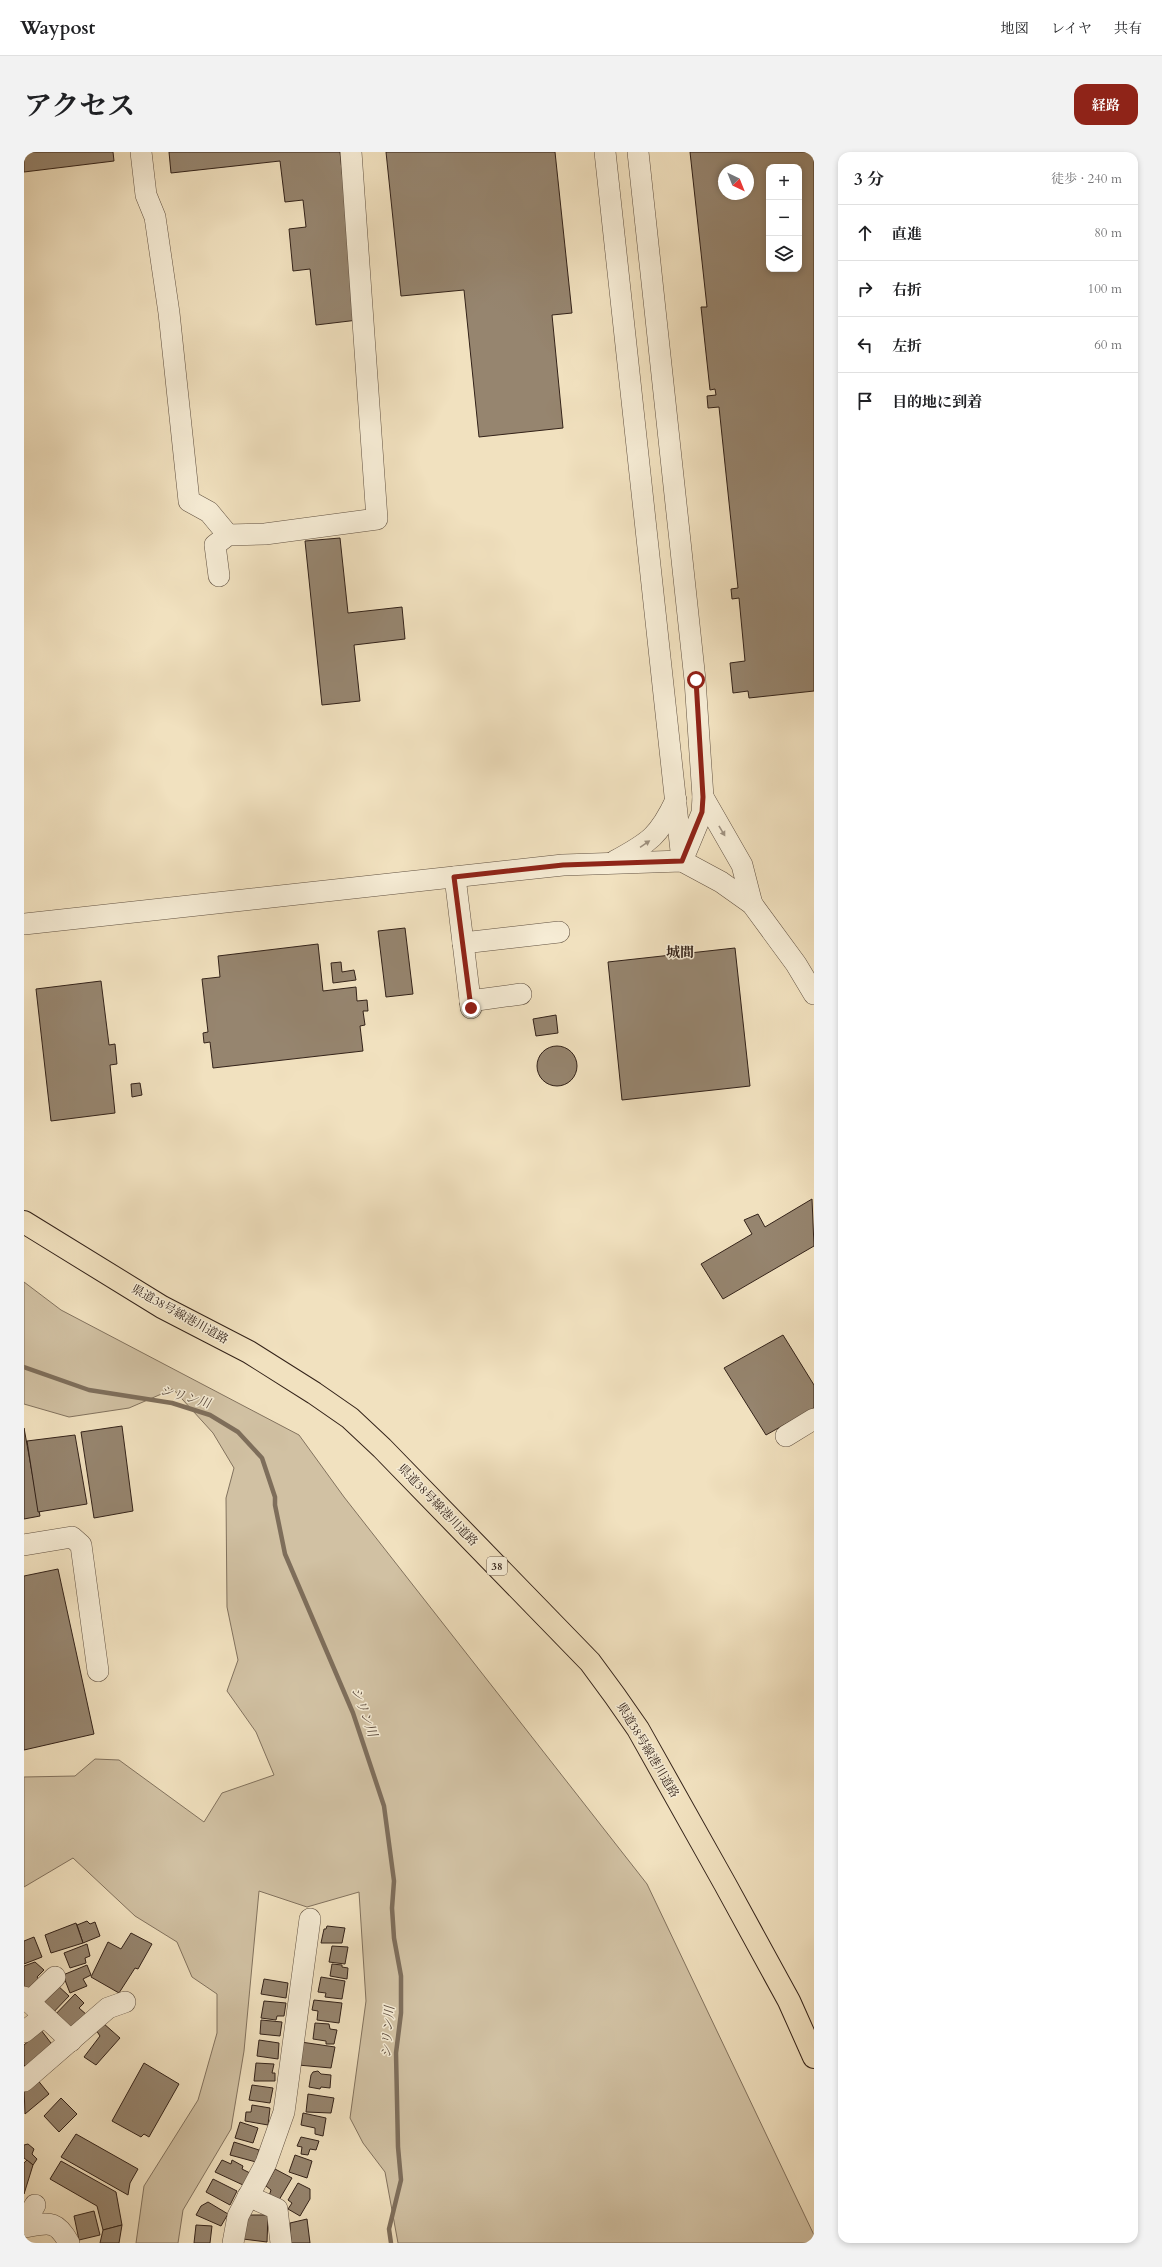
<!DOCTYPE html>
<html lang="ja">
<head>
<meta charset="utf-8">
<style>
	body { margin:0; font-family:Cardo,"Noto Serif JP",serif; background:#f2f2f2; color:#202124 }
	.controls { position:absolute; right:12px; top:12px; display:grid; overflow:hidden; border-radius:8px; box-shadow:0 2px 6px #0003 }
	.controls button { width:36px; height:36px; display:grid; place-items:center; padding:0; border:0; border-bottom:1px solid #e0e0e0; background:#fff; color:#202124; font:20px sans-serif }
	.compass { position:absolute; left:694px; top:12px; width:36px; height:36px; border-radius:50%; background:#fff; box-shadow:0 2px 6px #0003; rotate:137deg }
	.stop { position:absolute; width:12px; height:12px; margin:-9px; border:3px solid #8f2418; border-radius:50%; background:#fff }
	.stop.end { background:#8f2418; border-color:#fff; box-shadow:0 1px 4px #0008 }
	.list { margin:0; padding:0; list-style:none }
	h2 { display:flex; justify-content:space-between; align-items:center; height:52px; margin:0; padding:0 16px; font-size:17px }
	h2 small { font-size:13px; font-weight:400; color:#757577 }
	.list li { display:grid; grid-template-columns:26px 1fr auto; gap:12px; align-items:center; box-sizing:border-box; height:56px; padding:0 16px; border-top:1px solid #e0e0e0 }
	.list b { display:block; font-size:15px; white-space:nowrap }
	.list em { font-size:13px; font-style:normal; color:#757577 }
	.icon { flex:none; width:22px; height:22px; fill:none; stroke:currentColor; stroke-width:2; stroke-linecap:round; stroke-linejoin:round }
	.map { position:relative; flex:none; width:790px; height:2091px; overflow:hidden; border-radius:12px }
	header { display:flex; align-items:center; gap:24px; box-sizing:border-box; height:56px; padding:0 20px; background:#fff; border-bottom:1px solid #e0e0e0 }
	header strong { font-size:19px }
	nav { display:flex; gap:22px; margin-inline-start:auto; font-size:14px }
	.intro { display:flex; align-items:center; justify-content:space-between; box-sizing:border-box; height:96px; padding:0 24px }
	h1 { margin:0; font-size:28px }
	.button { padding:10px 18px; border-radius:12px; background:#8f2418; color:#fff; font-size:14px; font-weight:700 }
	main { display:flex; gap:24px; padding:0 24px }
	aside { flex:1; background:#fff; border-radius:12px; box-shadow:0 2px 6px #0003 }
	.map>svg:first-child { display:block }
</style>
</head>
<body>
<header>
<strong>Waypost</strong>
<nav><a>地図</a><a>レイヤ</a><a>共有</a></nav>
</header>
<div class="intro"><h1>アクセス</h1><a class="button">経路</a></div>
<main>
<div class="map">
<svg width="790" height="2091" viewBox="0 0 790 2091">
	<rect width="100%" height="100%" fill="#f1e1bf"/>
	<filter id="stains"><feTurbulence type="fractalNoise" baseFrequency=".005" numOctaves="4"/><feColorMatrix values="0 0 0 0 .2 0 0 0 0 .09 0 0 0 0 .02 0 0 0 .5 -.17"/></filter>
	<radialGradient id="worn" r=".72"><stop offset=".6" stop-color="#630" stop-opacity="0"/><stop offset="1" stop-color="#630" stop-opacity=".3"/></radialGradient>
	<path fill="#d1c1a3" stroke="#82725e" d="M0,1130L37,1158L275,1283L320,1345L623,1732L790,2083V2091H374L361,2020L339,1991L326,1966L342,1849L335,1740L283,1755L235,1739L220,1899L207,1977L159,2058L154,2091H112L120,2034L174,1948L193,1881V1842L168,1825L153,1790L111,1764L49,1706L0,1735V1625L51,1624L71,1607L95,1608L180,1670L198,1641L250,1623L232,1580L203,1539L214,1508L203,1455L202,1346L210,1316L189,1281L149,1237L105,1256L45,1265L0,1252Z"/>
	<g fill="none" stroke-linecap="round" stroke-linejoin="round">
		<path stroke="#7e6e5b" stroke-width="4.5" d="M0,1215L65,1238L148,1251L186,1263L214,1280L238,1306L251,1345V1353L261,1402L329,1561L360,1654L370,1729L368,1756L370,1786L377,1824V1861L372,1901L374,1995L377,2028L365,2077L367,2091"/>
	</g>
	<g fill="#96856f" stroke="#332219" fill-rule="evenodd">
		<path d="M0,0H89L90,9L0,20Z"/>
		<path d="M145,0H316L334,168L292,173L286,117L269,119L265,77L282,75L279,48L261,50L256,9L147,21Z"/>
		<path d="M362,0H531L548,161L528,163L539,276L455,285L440,138L377,144Z"/>
		<path d="M666,0H790V539L725,546L724,539L709,541L706,511L721,509L715,446L708,447L707,437L714,436L695,255L684,256L683,244L692,243L691,237L686,238L677,155H683ZM745,15H775V117H745ZM700,18H724V42H700Z"/>
		<path d="M316,386L324,461L378,455L381,487L330,493L336,549L298,553L281,389Z"/>
		<path d="M381,776L389,842L362,845L354,779Z"/>
		<path d="M294,792L299,839L332,835L333,849L343,848L344,859H339L341,873L336,874L339,899L189,916L186,890L180,891L179,881L184,880L178,827L196,825L194,804Z"/>
		<path d="M711,796L726,934L598,948L584,810Z"/>
		<path d="M317,810L318,820L330,818L332,828L309,831L307,811Z"/>
		<path d="M77,829L85,893L91,892L93,912L86,913L91,961L27,969L12,837Z"/>
		<path d="M532,863L534,881L512,884L509,867Z"/>
		<circle cx="533" cy="914" r="20"/>
		<path d="M116,931L118,943L108,945L107,932Z"/>
		<path d="M788,1047L790,1094L699,1147L677,1112L728,1082L720,1068L734,1062L741,1075Z"/>
		<path d="M759,1183L790,1233V1256L742,1283L700,1216Z"/>
		<path d="M98,1274L109,1359L70,1366L57,1280Z"/>
		<path d="M0,1276L16,1364L0,1367Z"/>
		<path d="M51,1283L63,1352L14,1360L3,1289Z"/>
		<path d="M34,1417L70,1582L0,1598V1424Z"/>
		<path d="M63,1769L66,1772L71,1770L76,1784L59,1791L53,1773Z"/>
		<path d="M52,1771L59,1791L27,1801L21,1783Z"/>
		<path d="M303,1774L321,1776L318,1791H297L300,1777H302Z"/>
		<path d="M107,1781L128,1792L114,1817L111,1816L95,1841L67,1825L84,1790L97,1797Z"/>
		<path d="M10,1785L18,1805L0,1812V1789Z"/>
		<path d="M63,1792L66,1804L61,1806L62,1811L46,1816L40,1801Z"/>
		<path d="M308,1794L324,1795L321,1812L305,1810Z"/>
		<path d="M11,1810L20,1818L13,1825L16,1829L0,1841V1814Z"/>
		<path d="M308,1812L318,1813V1815L324,1816L323,1827L306,1824Z"/>
		<path d="M63,1813L67,1823L59,1827L63,1834L46,1841L39,1823Z"/>
		<path d="M297,1825L321,1829L318,1847L301,1845L302,1841L294,1840Z"/>
		<path d="M240,1827L264,1831L262,1846L237,1842Z"/>
		<path d="M32,1832L45,1844L25,1865L12,1853Z"/>
		<path d="M51,1842L60,1851L55,1856L63,1863L49,1880L27,1867Z"/>
		<path d="M290,1848L318,1851L315,1871L293,1868L294,1859L288,1858Z"/>
		<path d="M240,1849L262,1851L260,1864H253L252,1868L237,1866Z"/>
		<path d="M237,1868L258,1870L256,1884L236,1882Z"/>
		<path d="M79,1871L96,1886L72,1913L60,1905L76,1884L72,1878Z"/>
		<path d="M291,1871L305,1872L306,1877L313,1878L310,1892H302V1889L289,1887Z"/>
		<path d="M17,1878L30,1895L4,1917L0,1913V1893Z"/>
		<path d="M235,1888L255,1891L254,1907L233,1904Z"/>
		<path d="M277,1890L311,1895L307,1916L274,1913Z"/>
		<path d="M120,1911L155,1932L125,1985L120,1982L117,1985L88,1969Z"/>
		<path d="M232,1911L250,1912L248,1921H251V1929H230Z"/>
		<path d="M294,1919L297,1922L307,1923L306,1936L297,1935L296,1937L285,1935L287,1923L289,1920Z"/>
		<path d="M12,1926L25,1942L1,1962L0,1936Z"/>
		<path d="M228,1933L249,1936L246,1951L225,1948Z"/>
		<path d="M284,1942L310,1946L307,1961L282,1960Z"/>
		<path d="M37,1946L53,1962L35,1980L20,1964Z"/>
		<path d="M228,1953L246,1956L244,1973L221,1969L222,1960H227Z"/>
		<path d="M279,1961L302,1966L299,1984L291,1982V1976L277,1973Z"/>
		<path d="M216,1970L234,1976L229,1991L211,1986Z"/>
		<path d="M52,1982L114,2017L106,2031L104,2043L37,2005Z"/>
		<path d="M277,1985L295,1989L292,1998L286,1997L284,2003L277,2002L278,1995L273,1994Z"/>
		<path d="M210,1990L235,1998L232,2010L206,2003Z"/>
		<path d="M4,1992L10,1997L8,2002L13,2007L9,2013L0,2006V1993Z"/>
		<path d="M271,2003L288,2009L283,2026L265,2020Z"/>
		<path d="M3,2008L9,2013L0,2042V2011Z"/>
		<path d="M198,2008L207,2012L208,2008L219,2014L218,2017L226,2021L219,2033L191,2020Z"/>
		<path d="M37,2009L92,2040L98,2073L79,2078L73,2054L26,2027Z"/>
		<path d="M251,2017L268,2026L255,2048L245,2044L247,2038L242,2034Z"/>
		<path d="M189,2027L213,2039L206,2053L182,2040Z"/>
		<path d="M274,2031L286,2037V2047L276,2064L264,2057L268,2051L264,2048Z"/>
		<path d="M184,2050L204,2062L197,2074L172,2063L177,2054Z"/>
		<path d="M70,2059L76,2083L55,2088L50,2064Z"/>
		<path d="M222,2063H244L243,2090L219,2087Z"/>
		<path d="M283,2067L286,2091H267L266,2071Z"/>
		<path d="M98,2073L95,2091H76L79,2078Z"/>
		<path d="M172,2073L188,2074L186,2091H170Z"/>
	</g>
	<g fill="none" stroke-linecap="round" stroke-linejoin="round">
		<defs>
			<g id="minor">
				<path d="M117,0L122,43L131,65L145,161L165,349L185,360L204,383"/>
				<path d="M581,0L658,708"/>
				<path d="M614,0L671,528L679,645L678,661L658,709"/>
				<path d="M195,424L191,393L204,383L241,382L353,367L327,0"/>
				<path d="M679,645L718,713L728,752"/>
				<path d="M591,709C626,690 635,684 652,648"/>
				<path d="M431,725L447,856"/>
				<path d="M0,772L539,713L658,709L697,730L728,752L772,812L790,842"/>
				<path d="M439,791L535,780"/>
				<path d="M446,849L497,842"/>
				<path d="M762,1284L790,1267"/>
				<path d="M0,1393L48,1385L57,1393L74,1519"/>
				<path d="M0,1845L47,1889"/>
				<path d="M5,1850L31,1825"/>
				<path d="M0,1880L20,1864"/>
				<path d="M0,1929L84,1856L101,1850"/>
				<path d="M224,2044L253,2057L257,2091"/>
				<path d="M0,2072L11,2053"/>
				<path d="M0,2075C25,2071 32,2067 45,2091"/>
				<path d="M209,2091L214,2064L242,2011L260,1960L286,1767"/>
			</g>
			<path id="major" d="M0,1070L138,1155L225,1200L290,1241L326,1266L358,1296L566,1510L591,1544L614,1577L701,1732L765,1849L790,1905"/>
		</defs>
		<use href="#minor" stroke="#625242" stroke-width="22"/>
		<use href="#major" stroke="#332219" stroke-width="24"/>
		<use href="#minor" stroke="#f6ecd5" stroke-width="21"/>
		<use href="#major" stroke="#f1e1bf" stroke-width="22"/>
	</g>
	<defs><path id="oneway-solid" d="M-6-.8H1V-3.2L6.5 0L1 3.2V.8H-6Z"/></defs>
	<g fill="#9e9180">
		<use href="#oneway-solid" transform="translate(698 679) rotate(59)"/>
		<use href="#oneway-solid" transform="translate(621 692) rotate(-34)"/>
	</g>
	<g fill="none" stroke-linecap="round" stroke-linejoin="round">
		<path stroke="#8f2418" stroke-width="5" d="M447,856L430,725L539,713L658,709L678,660L679,645L672,528"/>
	</g>
	<g text-anchor="middle" dominant-baseline="central" stroke-width="3" stroke-linejoin="round" paint-order="stroke">
		<rect fill="#f6ecd5" stroke="#6e5f51" stroke-width="1" x="463" y="1405" width="20" height="18" rx="3"/>
		<g font-size="11" font-weight="bold" fill="#332219">
			<text x="473" y="1414">38</text>
		</g>
		<g font-size="12" fill="#332219" stroke="#f6ecd5">
			<text transform="translate(156 1162) rotate(29)">県道38号線港川道路</text>
			<text transform="translate(414 1353) rotate(46)">県道38号線港川道路</text>
			<text transform="translate(624 1598) rotate(59)">県道38号線港川道路</text>
		</g>
		<g font-size="13" font-style="italic" fill="#5f4e40" stroke="#f6ecd5">
			<text transform="translate(161 1245) rotate(16)">シリン川</text>
			<text transform="translate(340 1560) rotate(70)">シリン川</text>
			<text transform="translate(364 1880) rotate(-86)">シリン川</text>
		</g>
		<g font-size="14" font-weight="bold" fill="#332219" stroke="#f6ecd5">
			<text x="656" y="800">城間</text>
		</g>
	</g>
	<rect width="100%" height="100%" filter="url(#stains)"/>
	<rect width="100%" height="100%" fill="url(#worn)"/>
</svg>
<div class="controls">
<button>+</button>
<button>−</button>
<button><svg class="icon" aria-label="layers" viewBox="0 0 24 24"><path d="M12 4l9 5-9 5-9-5zM3 14l9 5 9-5"/></svg></button>
</div>
<svg class="compass" viewBox="-18 -18 36 36"><path d="M0-13l5 13h-10z" fill="#e53935"/><path d="M0 13l5-13h-10z" fill="#757577"/></svg>
<div class="stop" style="left:672px;top:528px"></div>
<div class="stop end" style="left:447px;top:856px"></div>
</div>
<aside>
<h2>3 分<small>徒歩 · 240 m</small></h2>
<ul class="list">
<li><svg class="icon" aria-label="ahead" viewBox="0 0 24 24"><path d="M12 20V5M6 11l6-6 6 6"/></svg><div><b>直進</b></div><em>80 m</em></li>
<li><svg class="icon" aria-label="right" viewBox="0 0 24 24"><path d="M7 20v-9h11M14 6l5 5-5 5"/></svg><div><b>右折</b></div><em>100 m</em></li>
<li><svg class="icon" aria-label="left" viewBox="0 0 24 24"><path d="M17 20v-9H6M10 6l-5 5 5 5"/></svg><div><b>左折</b></div><em>60 m</em></li>
<li><svg class="icon" aria-label="arrive" viewBox="0 0 24 24"><path d="M6 21V4h12l-3 4 3 4H6"/></svg><div><b>目的地に到着</b></div></li>
</ul>
</aside>
</main>
</body>
</html>
